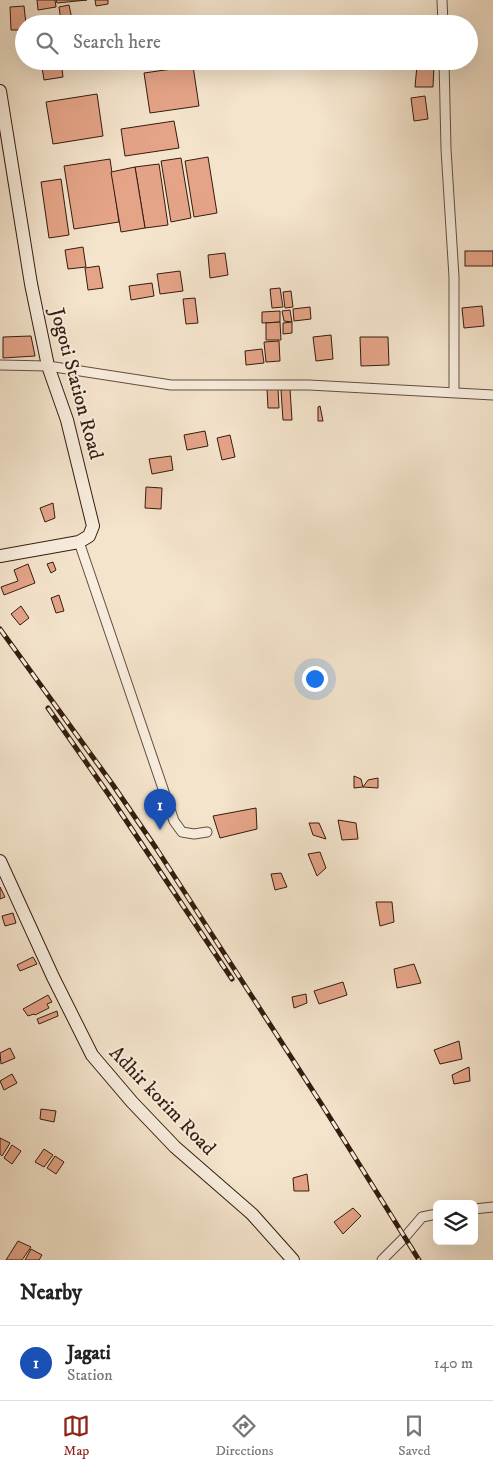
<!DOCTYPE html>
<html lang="en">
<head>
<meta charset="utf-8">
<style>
	body { margin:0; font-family:"IM FELL DW Pica",serif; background:#f6f6f6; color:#222 }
	.controls { position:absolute; right:15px; bottom:15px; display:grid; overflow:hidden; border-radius:8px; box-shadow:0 5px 20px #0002 }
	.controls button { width:45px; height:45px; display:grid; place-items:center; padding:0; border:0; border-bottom:1px solid #e0e0e0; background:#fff; color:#222; font:25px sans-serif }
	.you { position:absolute; left:314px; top:678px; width:18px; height:18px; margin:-12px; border:4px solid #fff; border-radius:50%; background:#1a73e8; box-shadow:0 0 0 8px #1a73e833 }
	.badge { display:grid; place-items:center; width:32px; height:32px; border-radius:50%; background:#8f2418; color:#fff; font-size:16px; font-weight:700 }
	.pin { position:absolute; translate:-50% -41px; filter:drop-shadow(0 1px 2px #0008) }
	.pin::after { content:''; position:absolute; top:26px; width:18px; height:15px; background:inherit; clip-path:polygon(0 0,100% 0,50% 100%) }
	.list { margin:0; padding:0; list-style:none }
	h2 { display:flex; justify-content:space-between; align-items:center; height:65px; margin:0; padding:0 20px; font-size:21px }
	h2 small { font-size:16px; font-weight:400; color:#767676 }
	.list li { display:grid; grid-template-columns:32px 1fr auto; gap:15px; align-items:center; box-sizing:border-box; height:75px; padding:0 20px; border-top:1px solid #e0e0e0 }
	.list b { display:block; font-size:19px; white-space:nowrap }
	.list p { margin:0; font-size:16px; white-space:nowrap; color:#767676 }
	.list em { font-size:16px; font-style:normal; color:#767676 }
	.icon { flex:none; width:28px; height:28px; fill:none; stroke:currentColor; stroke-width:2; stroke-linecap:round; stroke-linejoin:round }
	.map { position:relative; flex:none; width:493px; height:1260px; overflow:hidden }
	.search { position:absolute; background:#fff; box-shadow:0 5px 20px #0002; left:15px; right:15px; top:15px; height:55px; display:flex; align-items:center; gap:12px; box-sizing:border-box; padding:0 18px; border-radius:28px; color:#767676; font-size:19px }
	.sheet { height:140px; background:#fff }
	nav { display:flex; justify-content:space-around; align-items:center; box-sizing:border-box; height:70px; border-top:1px solid #e0e0e0; background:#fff; font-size:14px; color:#767676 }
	nav a { display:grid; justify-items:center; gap:2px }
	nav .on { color:#8f2418 }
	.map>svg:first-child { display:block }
</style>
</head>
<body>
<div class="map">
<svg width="493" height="1260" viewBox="0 0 493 1260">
	<rect width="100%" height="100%" fill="#f4e4cc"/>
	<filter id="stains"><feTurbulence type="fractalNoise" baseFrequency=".004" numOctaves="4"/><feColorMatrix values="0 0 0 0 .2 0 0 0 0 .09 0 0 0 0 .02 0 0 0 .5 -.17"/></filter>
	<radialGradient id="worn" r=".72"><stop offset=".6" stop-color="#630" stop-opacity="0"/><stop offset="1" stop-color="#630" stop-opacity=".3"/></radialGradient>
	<g fill="#e5a488" stroke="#341c0e">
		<path d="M37,0H55L56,7L38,10Z"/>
		<path d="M56,0H87L57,3Z"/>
		<path d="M95,0H108V4L96,6Z"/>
		<path d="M69,5L72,19L61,21L59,7Z"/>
		<path d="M24,6L26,24H24V30H11L10,7Z"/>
		<path d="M41,61H61L63,77L44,80Z"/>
		<path d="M417,65H434L433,87H415Z"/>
		<path d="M193,66L199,106L150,113L144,73Z"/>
		<path d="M97,94L103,136L53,144L46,102Z"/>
		<path d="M425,96L428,119L414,121L411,98Z"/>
		<path d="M174,121L179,148L125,156L121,129Z"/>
		<path d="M208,157L217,213L194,217L185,161Z"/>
		<path d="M181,158L191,218L171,222L161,161Z"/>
		<path d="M110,159L119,222L74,229L64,166Z"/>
		<path d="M159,164L168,225L145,228L135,167Z"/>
		<path d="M135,167L145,228L121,232L111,172Z"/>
		<path d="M61,179L69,235L49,238L41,182Z"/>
		<path d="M83,247L86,267L68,269L65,250Z"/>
		<rect x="465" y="251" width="28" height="15"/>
		<path d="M225,253L228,275L210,278L208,255Z"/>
		<path d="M99,266L103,288L88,290L85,268Z"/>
		<path d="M180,271L183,291L160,294L157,274Z"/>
		<path d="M152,283L154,296L131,300L129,286Z"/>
		<path d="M280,288L283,307L272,308L270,289Z"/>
		<path d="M291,291L293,307L285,308L283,292Z"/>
		<path d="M195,298L198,323L186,324L183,299Z"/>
		<path d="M482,306L484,326L464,328L462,308Z"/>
		<path d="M310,307L311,319L294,321L293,309Z"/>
		<path d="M290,310L292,322L284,321L282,311Z"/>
		<path d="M280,311V322L262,323V312Z"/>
		<path d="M280,322L281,340H266V323Z"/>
		<path d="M292,322V333L283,334V323Z"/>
		<path d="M331,335L333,359L316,361L313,337Z"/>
		<path d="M31,336L35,356L3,358V337Z"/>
		<path d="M360,337H388L389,365L361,366Z"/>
		<path d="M279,341L280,361L266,362L264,342Z"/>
		<path d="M262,349L264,363L246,365L245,351Z"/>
		<path d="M278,388L279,408H268L267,389Z"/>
		<path d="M290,389L292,420H283L281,390Z"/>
		<path d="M320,406L323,421H318V407Z"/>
		<path d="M205,431L208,446L187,450L184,435Z"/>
		<path d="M230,435L235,457L222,460L217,438Z"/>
		<path d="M171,456L173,470L152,474L149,459Z"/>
		<path d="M146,487L162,488L161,509L145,508Z"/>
		<path d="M53,503L55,518L45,522L40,508Z"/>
		<path d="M53,562L56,570L51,573L47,564Z"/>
		<path d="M28,564L35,583L4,595L1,587L18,581L14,570Z"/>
		<path d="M59,595L64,611L56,613L51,598Z"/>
		<path d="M21,606L29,618L20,625L11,614Z"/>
		<path d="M354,776L361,779L363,787L354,788Z"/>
		<path d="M378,778V788L363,787L368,780Z"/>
		<path d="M256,808L257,829L220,838L213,816Z"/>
		<path d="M338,820L356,823L358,839L342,840Z"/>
		<path d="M309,823H319L326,839L313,835Z"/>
		<path d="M320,852L326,868L317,876L308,854Z"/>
		<path d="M281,873L287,887L275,890L271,874Z"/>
		<path d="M0,887L5,897L0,899Z"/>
		<path d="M376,902H392L394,922L380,926Z"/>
		<path d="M13,913L16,923L5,926L2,916Z"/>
		<path d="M33,957L37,964L20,971L17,965Z"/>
		<path d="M414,964L421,983L397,988L394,969Z"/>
		<path d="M343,982L347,995L319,1004L314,991Z"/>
		<path d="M306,994L307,1003L294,1008L292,997Z"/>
		<path d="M48,995L52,1002L47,1004L49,1008L35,1015L34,1014L28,1016L23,1009Z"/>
		<path d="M57,1011L58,1016L39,1024L37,1019Z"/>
		<path d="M459,1041L462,1059L440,1064L434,1050Z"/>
		<path d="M10,1048L15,1058L1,1064L0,1053Z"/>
		<path d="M469,1067L470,1081L454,1084L452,1075Z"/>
		<path d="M12,1074L17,1083L4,1090L0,1081Z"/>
		<path d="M41,1109L56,1111L54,1122L40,1119Z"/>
		<path d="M0,1138L10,1143L2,1156L0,1154Z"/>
		<path d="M12,1145L21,1151L12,1164L4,1158Z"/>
		<path d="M44,1149L53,1155L44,1167L35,1162Z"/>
		<path d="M55,1156L64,1162L56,1174L47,1168Z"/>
		<path d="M307,1174L309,1191H294L293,1178Z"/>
		<path d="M353,1208L361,1216L343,1234L334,1222Z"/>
		<path d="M18,1241L31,1247L22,1260H6Z"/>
		<path d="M31,1249L42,1255L39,1260H25Z"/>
	</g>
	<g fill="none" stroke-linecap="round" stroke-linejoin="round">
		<defs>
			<g id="street">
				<path d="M442,0L443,24"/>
				<path d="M444,61L446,149L454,277V392"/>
				<path d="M0,365L48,366L171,385H309L493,395"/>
				<path d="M79,542L174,821L182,832L194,834L207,832"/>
				<path d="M474,1209L493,1207"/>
				<path d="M382,1260L405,1237L422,1217L437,1214"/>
			</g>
			<g id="secondary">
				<path d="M0,91L31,284L48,366L67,420L93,526L89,536L79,542L0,556"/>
				<path d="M0,861L53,977L92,1055L132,1102L175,1147L252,1214L293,1260"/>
			</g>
		</defs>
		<use href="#street" stroke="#644e3e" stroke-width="11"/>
		<use href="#secondary" stroke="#341c0e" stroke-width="14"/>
		<use href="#street" stroke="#f8edde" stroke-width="9"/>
		<use href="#secondary" stroke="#f8edde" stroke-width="12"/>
		<defs>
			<g id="rail">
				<path d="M0,629L113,785L156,848L324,1108L419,1260"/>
				<path d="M48,708L109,795L232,979"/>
			</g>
		</defs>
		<use href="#rail" stroke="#341c0e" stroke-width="5"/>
		<use href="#rail" stroke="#f8edde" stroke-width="3" stroke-dasharray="9" stroke-linecap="butt"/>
	</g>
	<g text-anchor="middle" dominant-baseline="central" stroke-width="4" stroke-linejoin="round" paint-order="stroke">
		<g font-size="20" fill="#341c0e" stroke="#f8edde">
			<text transform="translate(76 384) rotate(75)">Jogoti Station Road</text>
			<text transform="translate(162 1101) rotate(46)">Adhir korim Road</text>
		</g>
	</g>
	<rect width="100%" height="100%" filter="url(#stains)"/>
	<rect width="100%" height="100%" fill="url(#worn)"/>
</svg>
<div class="controls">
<button><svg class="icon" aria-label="layers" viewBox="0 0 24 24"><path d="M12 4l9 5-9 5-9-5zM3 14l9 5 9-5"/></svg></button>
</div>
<div class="you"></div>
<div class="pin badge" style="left:160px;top:830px;background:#1a4fb4">1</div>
<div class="search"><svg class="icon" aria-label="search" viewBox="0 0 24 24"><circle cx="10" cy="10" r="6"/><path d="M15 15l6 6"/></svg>Search here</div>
</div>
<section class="sheet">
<h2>Nearby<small></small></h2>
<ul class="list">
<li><span class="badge" style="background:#1a4fb4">1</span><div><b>Jagati</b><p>Station</p></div><em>140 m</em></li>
</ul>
</section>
<nav>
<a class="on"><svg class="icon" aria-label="map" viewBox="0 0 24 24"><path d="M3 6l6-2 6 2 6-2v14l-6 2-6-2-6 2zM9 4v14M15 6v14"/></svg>Map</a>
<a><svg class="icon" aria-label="directions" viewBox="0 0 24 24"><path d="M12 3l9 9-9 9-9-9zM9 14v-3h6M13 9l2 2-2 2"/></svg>Directions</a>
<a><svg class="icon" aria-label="saved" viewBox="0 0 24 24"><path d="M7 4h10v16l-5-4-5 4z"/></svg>Saved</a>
</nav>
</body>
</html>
